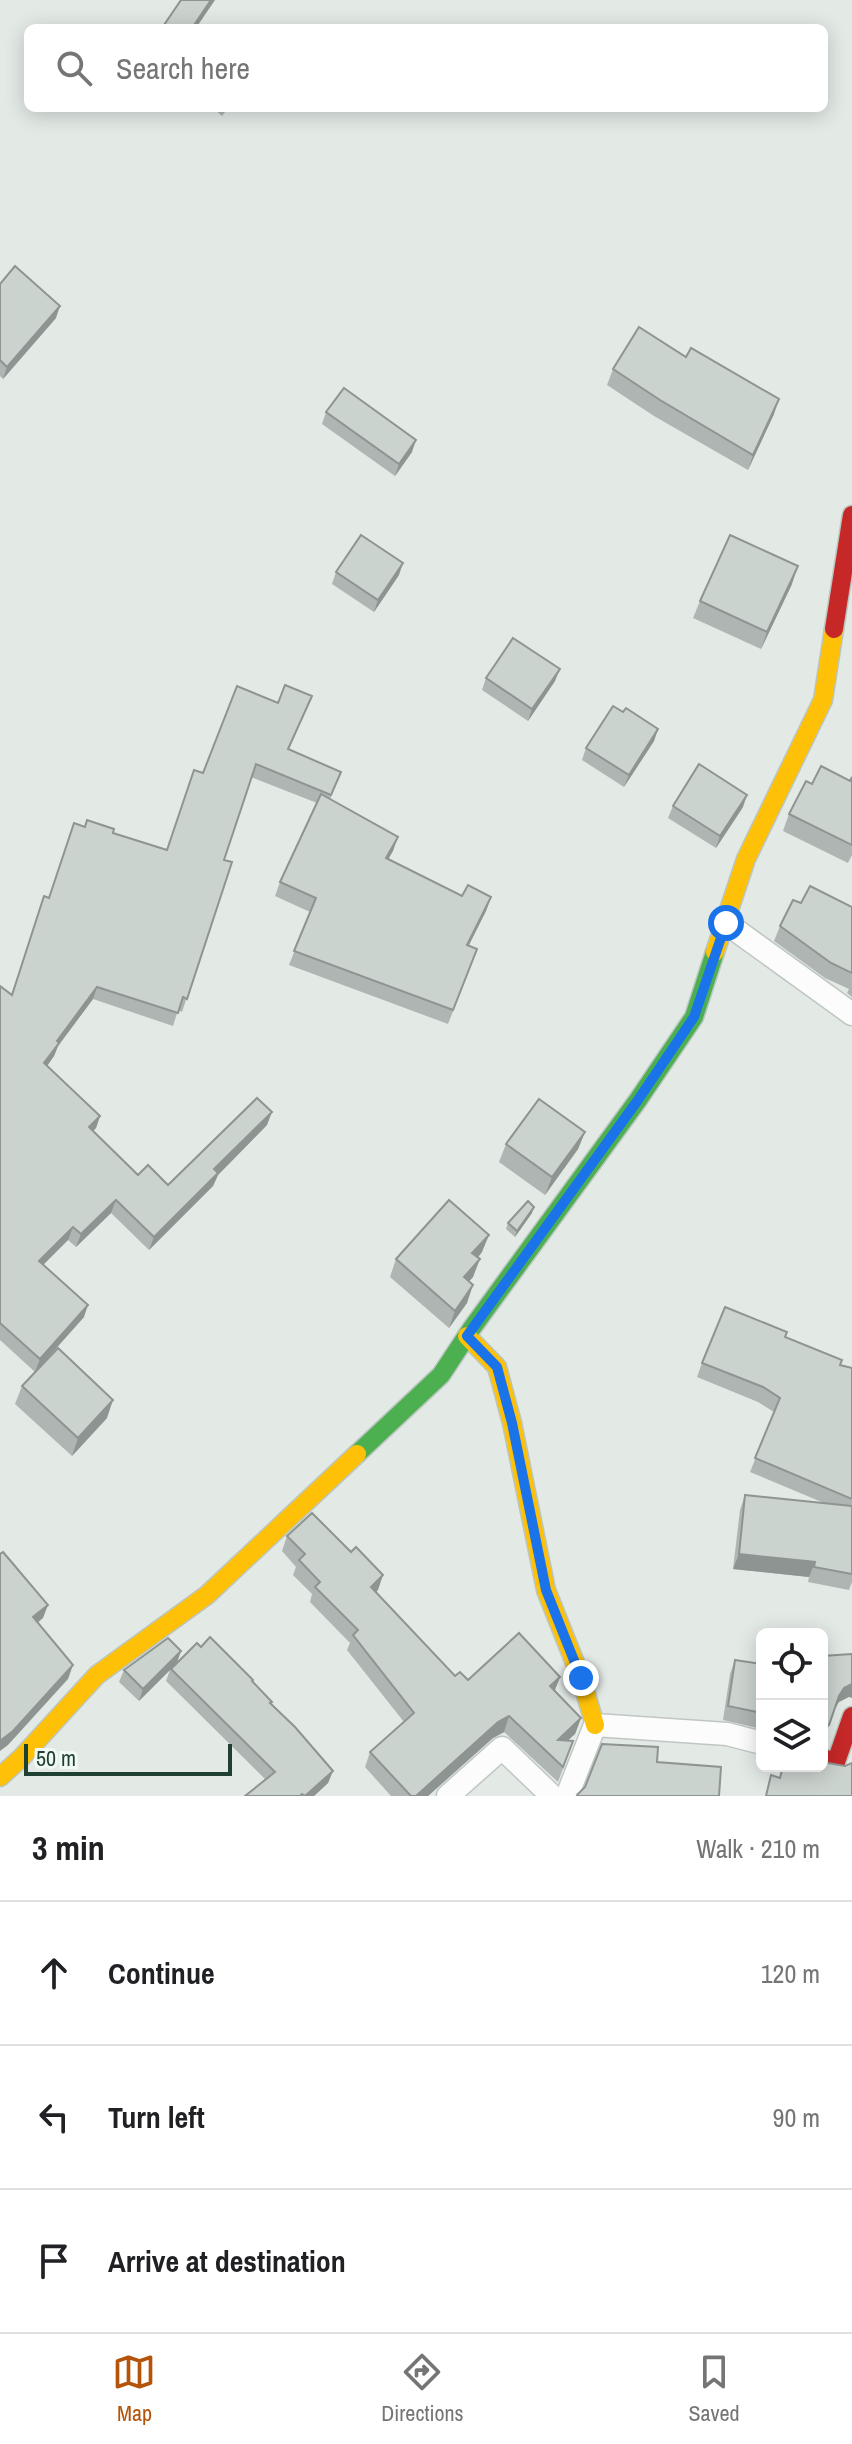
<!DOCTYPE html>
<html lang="en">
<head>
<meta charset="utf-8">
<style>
	body { margin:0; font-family:"Archivo Narrow",sans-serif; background:#f2f2f2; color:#202124 }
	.controls { position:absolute; right:24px; bottom:24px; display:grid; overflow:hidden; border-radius:12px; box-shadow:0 4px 20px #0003 }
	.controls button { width:72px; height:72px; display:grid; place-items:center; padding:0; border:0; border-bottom:2px solid #e0e0e0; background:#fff; color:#202124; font:40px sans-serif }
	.scale { position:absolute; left:24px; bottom:20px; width:208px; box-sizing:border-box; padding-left:8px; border:4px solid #1f3f31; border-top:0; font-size:22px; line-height:28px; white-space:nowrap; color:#1f3f31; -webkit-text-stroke:6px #f1f9f4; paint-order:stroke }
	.stop { position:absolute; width:24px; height:24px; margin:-18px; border:6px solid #1a73e8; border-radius:50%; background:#fff }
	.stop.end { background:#1a73e8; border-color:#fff; box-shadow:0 2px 8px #0008 }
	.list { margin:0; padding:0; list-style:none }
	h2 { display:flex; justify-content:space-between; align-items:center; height:104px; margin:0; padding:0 32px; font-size:34px }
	h2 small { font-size:26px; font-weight:400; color:#757577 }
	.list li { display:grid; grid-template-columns:52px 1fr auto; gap:24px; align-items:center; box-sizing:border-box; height:144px; padding:0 32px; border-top:2px solid #e0e0e0 }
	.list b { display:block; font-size:30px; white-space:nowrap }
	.list em { font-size:26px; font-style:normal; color:#757577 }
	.icon { flex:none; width:44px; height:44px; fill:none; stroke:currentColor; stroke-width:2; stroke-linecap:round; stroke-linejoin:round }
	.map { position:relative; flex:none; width:852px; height:1796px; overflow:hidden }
	.search { position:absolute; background:#fff; box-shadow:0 4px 20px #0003; left:24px; right:24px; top:24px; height:88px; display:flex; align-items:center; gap:20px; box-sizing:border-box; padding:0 28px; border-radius:12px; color:#757577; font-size:30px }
	.sheet { height:536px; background:#fff }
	nav { display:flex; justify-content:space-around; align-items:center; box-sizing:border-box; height:112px; border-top:2px solid #e0e0e0; background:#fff; font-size:22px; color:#757577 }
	nav a { display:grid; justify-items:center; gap:4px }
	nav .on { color:#b45309 }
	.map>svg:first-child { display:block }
</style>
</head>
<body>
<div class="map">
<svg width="852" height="1796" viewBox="0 0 852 1796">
	<rect width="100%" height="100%" fill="#e3eae6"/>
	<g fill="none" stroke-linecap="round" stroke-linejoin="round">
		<defs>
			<g id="street">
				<path d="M726,923L852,1014"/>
				<path d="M448,1796L502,1748L552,1796"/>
				<path d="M567,1796L595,1725L727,1734L762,1743"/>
			</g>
			<path id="fast" d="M357,1454L441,1375L472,1328L638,1100L694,1017L715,952"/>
			<g id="slow">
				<path d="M715,952L746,859L823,700L834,629"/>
				<path d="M467,1336L497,1367L512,1423L546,1590L581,1678L595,1725"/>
				<path d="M0,1777L21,1758L97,1675L207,1595L357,1454"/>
			</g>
			<g id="jam">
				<path d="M834,629L852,515"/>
				<path d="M822,1758L836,1762L852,1716"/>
			</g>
		</defs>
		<use href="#street" stroke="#c0c7c3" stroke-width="25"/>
		<use href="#fast" stroke="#bcc6c1" stroke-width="21"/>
		<use href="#slow" stroke="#bcc6c1" stroke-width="21"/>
		<use href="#jam" stroke="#bcc6c1" stroke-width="21"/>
		<use href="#street" stroke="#fbfcfb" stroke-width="22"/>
		<use href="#fast" stroke="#4caf50" stroke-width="18"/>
		<use href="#slow" stroke="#ffc107" stroke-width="18"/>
		<use href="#jam" stroke="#c62828" stroke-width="18"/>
	</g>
	<g fill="#afb5b2">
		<path d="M213,108H228L222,116Z"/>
		<path d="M0,284L56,318L3,379L0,376Z"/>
		<path d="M686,357L774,414L748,470L654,416L607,385L613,369Z"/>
		<path d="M326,412L412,452L395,476L322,424Z"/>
		<path d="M336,572L399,575L374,612L332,584Z"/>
		<path d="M792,584L761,649L693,618L700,601Z"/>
		<path d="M486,678L555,681L528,721L482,690Z"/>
		<path d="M312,696L289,749L336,785L330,799L398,837L388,859L462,896L491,897L486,911L468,946L472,963L448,1024L289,965L310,912L275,896L280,882L317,803L251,777L224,860L232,862L182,1012L178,1010L173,1026L93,999L58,1046L54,1056L47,1066L100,1116L96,1128L93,1131L138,1175L168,1185L267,1125L218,1175L213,1186L149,1250L111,1213L76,1247L68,1240L43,1265L84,1317L35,1372L0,1340V986L11,995L49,898L85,827L113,833L167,850L203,773L278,703Z"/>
		<path d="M623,712L658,729L654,741L624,787L582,760L586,748Z"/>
		<path d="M852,777V855L848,863L783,831L789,814L812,784L850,781Z"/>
		<path d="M673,806L743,807L716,848L668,818Z"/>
		<path d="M801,903L852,907V997L847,993L849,989L825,978L774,941L780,926Z"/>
		<path d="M585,1132L578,1149L545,1195L499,1162L506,1144Z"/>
		<path d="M532,1213L515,1237L506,1229L508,1223Z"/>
		<path d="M482,1252L478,1258L473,1277L469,1281L467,1303L449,1328L390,1277L396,1259Z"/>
		<path d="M785,1337L840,1365L852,1368V1582L849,1590L808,1582L809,1577L733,1569L740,1510L745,1495L824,1503L750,1472L774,1412L758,1402L697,1377L702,1363Z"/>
		<path d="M22,1386L107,1418L72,1456L15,1404Z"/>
		<path d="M287,1536L378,1590L375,1592L455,1676L468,1680L560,1677L555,1690L581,1718L575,1734L568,1740L573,1741L558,1782L504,1732L493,1738L428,1796H391L365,1767L370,1752L404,1722L347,1650L350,1643L310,1602L312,1594L293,1575L296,1567L282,1551Z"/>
		<path d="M201,1647L253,1680L252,1682L272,1702L271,1704L333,1771L328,1783L314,1796H245L266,1780L166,1681L170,1670L139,1701L119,1682L124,1670L177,1662Z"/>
		<path d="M735,1660L762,1664V1729L723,1720L730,1674Z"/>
	</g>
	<g fill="#8e9491">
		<path d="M211,0H215L196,28H192Z"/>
		<path d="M60,306L56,318L3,379L7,367Z"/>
		<path d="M779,399L774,414L748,470L753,455Z"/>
		<path d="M416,440L412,452L395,476L399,464Z"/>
		<path d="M403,563L399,575L374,612L378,600Z"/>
		<path d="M798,566L792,584L761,649L767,632Z"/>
		<path d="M560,669L555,681L528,721L532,709Z"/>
		<path d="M658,729L654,741L624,787L629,775Z"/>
		<path d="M747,795L743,807L716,848L720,836Z"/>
		<path d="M398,837L393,851L381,872L386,858Z"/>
		<path d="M491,897L486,911L462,959L467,945Z"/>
		<path d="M97,987L93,999L58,1046L54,1056L40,1076L44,1063L57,1041Z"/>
		<path d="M272,1112L267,1125L218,1175L213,1186L149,1250L154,1237L214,1169Z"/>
		<path d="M100,1116L96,1128L84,1140L89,1127Z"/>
		<path d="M585,1132L578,1149L545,1195L552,1177Z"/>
		<path d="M116,1200L111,1213L76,1247L81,1234Z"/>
		<path d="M534,1207L532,1213L515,1237L517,1231Z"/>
		<path d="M73,1227L68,1240L34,1274L39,1261Z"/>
		<path d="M489,1235L482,1252L466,1270L472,1253Z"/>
		<path d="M480,1259L473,1277L458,1294L464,1277Z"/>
		<path d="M473,1285L467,1303L449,1328L455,1311Z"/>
		<path d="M88,1305L84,1317L35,1372L40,1359Z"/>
		<path d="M113,1400L107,1418L72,1456L78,1438Z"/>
		<path d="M739,1554L815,1562L809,1577L733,1569Z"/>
		<path d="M383,1575L378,1590L365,1603L371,1587Z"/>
		<path d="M48,1605L43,1618L28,1631L33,1617Z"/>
		<path d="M181,1651L177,1663L139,1701L143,1689Z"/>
		<path d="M73,1665L68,1679L8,1745L0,1751V1741Z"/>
		<path d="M560,1677L554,1692L550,1686Z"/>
		<path d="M852,1684V1698L849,1697L839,1702L834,1710L839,1696L844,1688Z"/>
		<path d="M509,1716L504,1732L493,1738L428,1796H416L498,1722Z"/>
		<path d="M581,1718L575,1734L552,1755L558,1740Z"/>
		<path d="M829,1725L824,1740H822V1726Z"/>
		<path d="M333,1771L328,1783L314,1796H305Z"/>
	</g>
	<g fill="#cbd3cf" stroke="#8e9491" stroke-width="2">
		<path d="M181,0H211L192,28H168L164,25Z"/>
		<path d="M15,266L60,306L7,367L0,360V284Z"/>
		<path d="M639,327L686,357L691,348L779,399L753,455L660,400L613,369Z"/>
		<path d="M344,388L416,440L399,464L326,412Z"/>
		<path d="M361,535L403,563L378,600L336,572Z"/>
		<path d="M730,535L798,566L767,632L700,601Z"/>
		<path d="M513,638L560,669L532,709L486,678Z"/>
		<path d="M285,685L312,696L288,749L341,772L331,795L256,764L224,860L232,862L187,999L183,997L178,1013L97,987L57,1041L59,1043L44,1063L100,1116L89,1127L138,1175L148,1165L168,1185L257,1098L272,1112L214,1169L218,1173L154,1237L116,1200L81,1234L73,1227L39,1261L88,1305L40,1359L0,1323V986L12,995L44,896L49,898L74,823L85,827L87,820L114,829L113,833L167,850L194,770L203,773L237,686L278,703Z"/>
		<path d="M613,706L623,712L626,708L658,729L629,775L586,748Z"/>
		<path d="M699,764L747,795L720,836L673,806Z"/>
		<path d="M821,766L850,781L852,777V845L789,814L806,781L812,784Z"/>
		<path d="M321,794L398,837L386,858L462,896L468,885L491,897L467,945L477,949L453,1010L294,951L316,898L280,882Z"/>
		<path d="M810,886L852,907V973L831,963L780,926L793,900L801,903Z"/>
		<path d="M539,1099L585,1132L552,1177L506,1144Z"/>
		<path d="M449,1200L489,1235L472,1253L480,1259L464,1277L473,1285L455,1311L396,1259Z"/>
		<path d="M528,1201L534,1207L517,1231L508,1223Z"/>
		<path d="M725,1307L787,1332L785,1337L842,1360L840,1365L852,1368V1499L755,1458L780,1398L763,1387L702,1363Z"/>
		<path d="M58,1348L113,1400L78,1438L22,1386Z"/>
		<path d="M745,1495L852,1506V1574L814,1567L815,1562L739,1554Z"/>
		<path d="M312,1513L351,1552L356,1547L383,1575L371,1587L455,1676L460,1672L468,1680L519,1633L560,1677L550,1686L581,1718L558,1740L573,1741L563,1767L509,1716L498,1722L416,1796H411L370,1752L414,1713L353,1635L358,1630L315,1587L320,1582L299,1560L305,1554L287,1536Z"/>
		<path d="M3,1552L48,1605L33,1617L73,1665L13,1731L0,1741V1554Z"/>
		<path d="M210,1637L253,1680L252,1681L272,1702L270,1703L295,1727L333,1771L305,1796L302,1794L300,1796H245L275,1772L171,1669L197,1643L201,1647Z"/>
		<path d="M168,1638L181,1651L143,1689L124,1670Z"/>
		<path d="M852,1654V1684L844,1688L839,1696L829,1725L822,1726V1656Z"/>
		<path d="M735,1660L762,1664V1713L728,1706Z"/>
		<path d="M602,1744L658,1747L657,1762L721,1767L719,1796H578L577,1795L585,1787Z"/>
		<path d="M822,1762L845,1766L852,1763V1796H766L771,1775L780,1778L783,1766H822Z"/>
	</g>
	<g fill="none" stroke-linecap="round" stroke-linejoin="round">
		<path stroke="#1a73e8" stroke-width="10" d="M581,1678L546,1590L512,1423L497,1367L467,1336L638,1100L694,1017L726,923"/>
	</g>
</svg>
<div class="controls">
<button><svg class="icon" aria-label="locate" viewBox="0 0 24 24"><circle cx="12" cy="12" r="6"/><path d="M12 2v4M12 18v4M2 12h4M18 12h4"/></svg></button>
<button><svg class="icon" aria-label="layers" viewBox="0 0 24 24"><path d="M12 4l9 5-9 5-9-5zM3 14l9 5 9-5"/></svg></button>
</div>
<div class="scale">50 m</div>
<div class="stop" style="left:726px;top:923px"></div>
<div class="stop end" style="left:581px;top:1678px"></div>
<div class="search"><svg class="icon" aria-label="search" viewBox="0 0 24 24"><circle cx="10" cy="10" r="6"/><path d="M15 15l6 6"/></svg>Search here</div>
</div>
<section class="sheet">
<h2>3 min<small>Walk · 210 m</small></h2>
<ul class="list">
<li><svg class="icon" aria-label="ahead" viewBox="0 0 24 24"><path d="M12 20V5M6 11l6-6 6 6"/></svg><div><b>Continue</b></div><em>120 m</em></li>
<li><svg class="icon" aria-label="left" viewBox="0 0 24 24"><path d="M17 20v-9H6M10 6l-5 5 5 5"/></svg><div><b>Turn left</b></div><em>90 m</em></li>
<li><svg class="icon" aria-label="arrive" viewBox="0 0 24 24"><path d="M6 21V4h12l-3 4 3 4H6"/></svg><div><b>Arrive at destination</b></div></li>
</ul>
</section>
<nav>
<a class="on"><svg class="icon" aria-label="map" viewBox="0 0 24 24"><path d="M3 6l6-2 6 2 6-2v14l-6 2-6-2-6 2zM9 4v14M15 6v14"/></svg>Map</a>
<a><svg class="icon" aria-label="directions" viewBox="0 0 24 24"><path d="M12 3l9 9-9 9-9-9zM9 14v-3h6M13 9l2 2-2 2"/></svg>Directions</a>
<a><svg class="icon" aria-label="saved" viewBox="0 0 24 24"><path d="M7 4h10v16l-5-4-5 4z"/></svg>Saved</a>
</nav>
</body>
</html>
